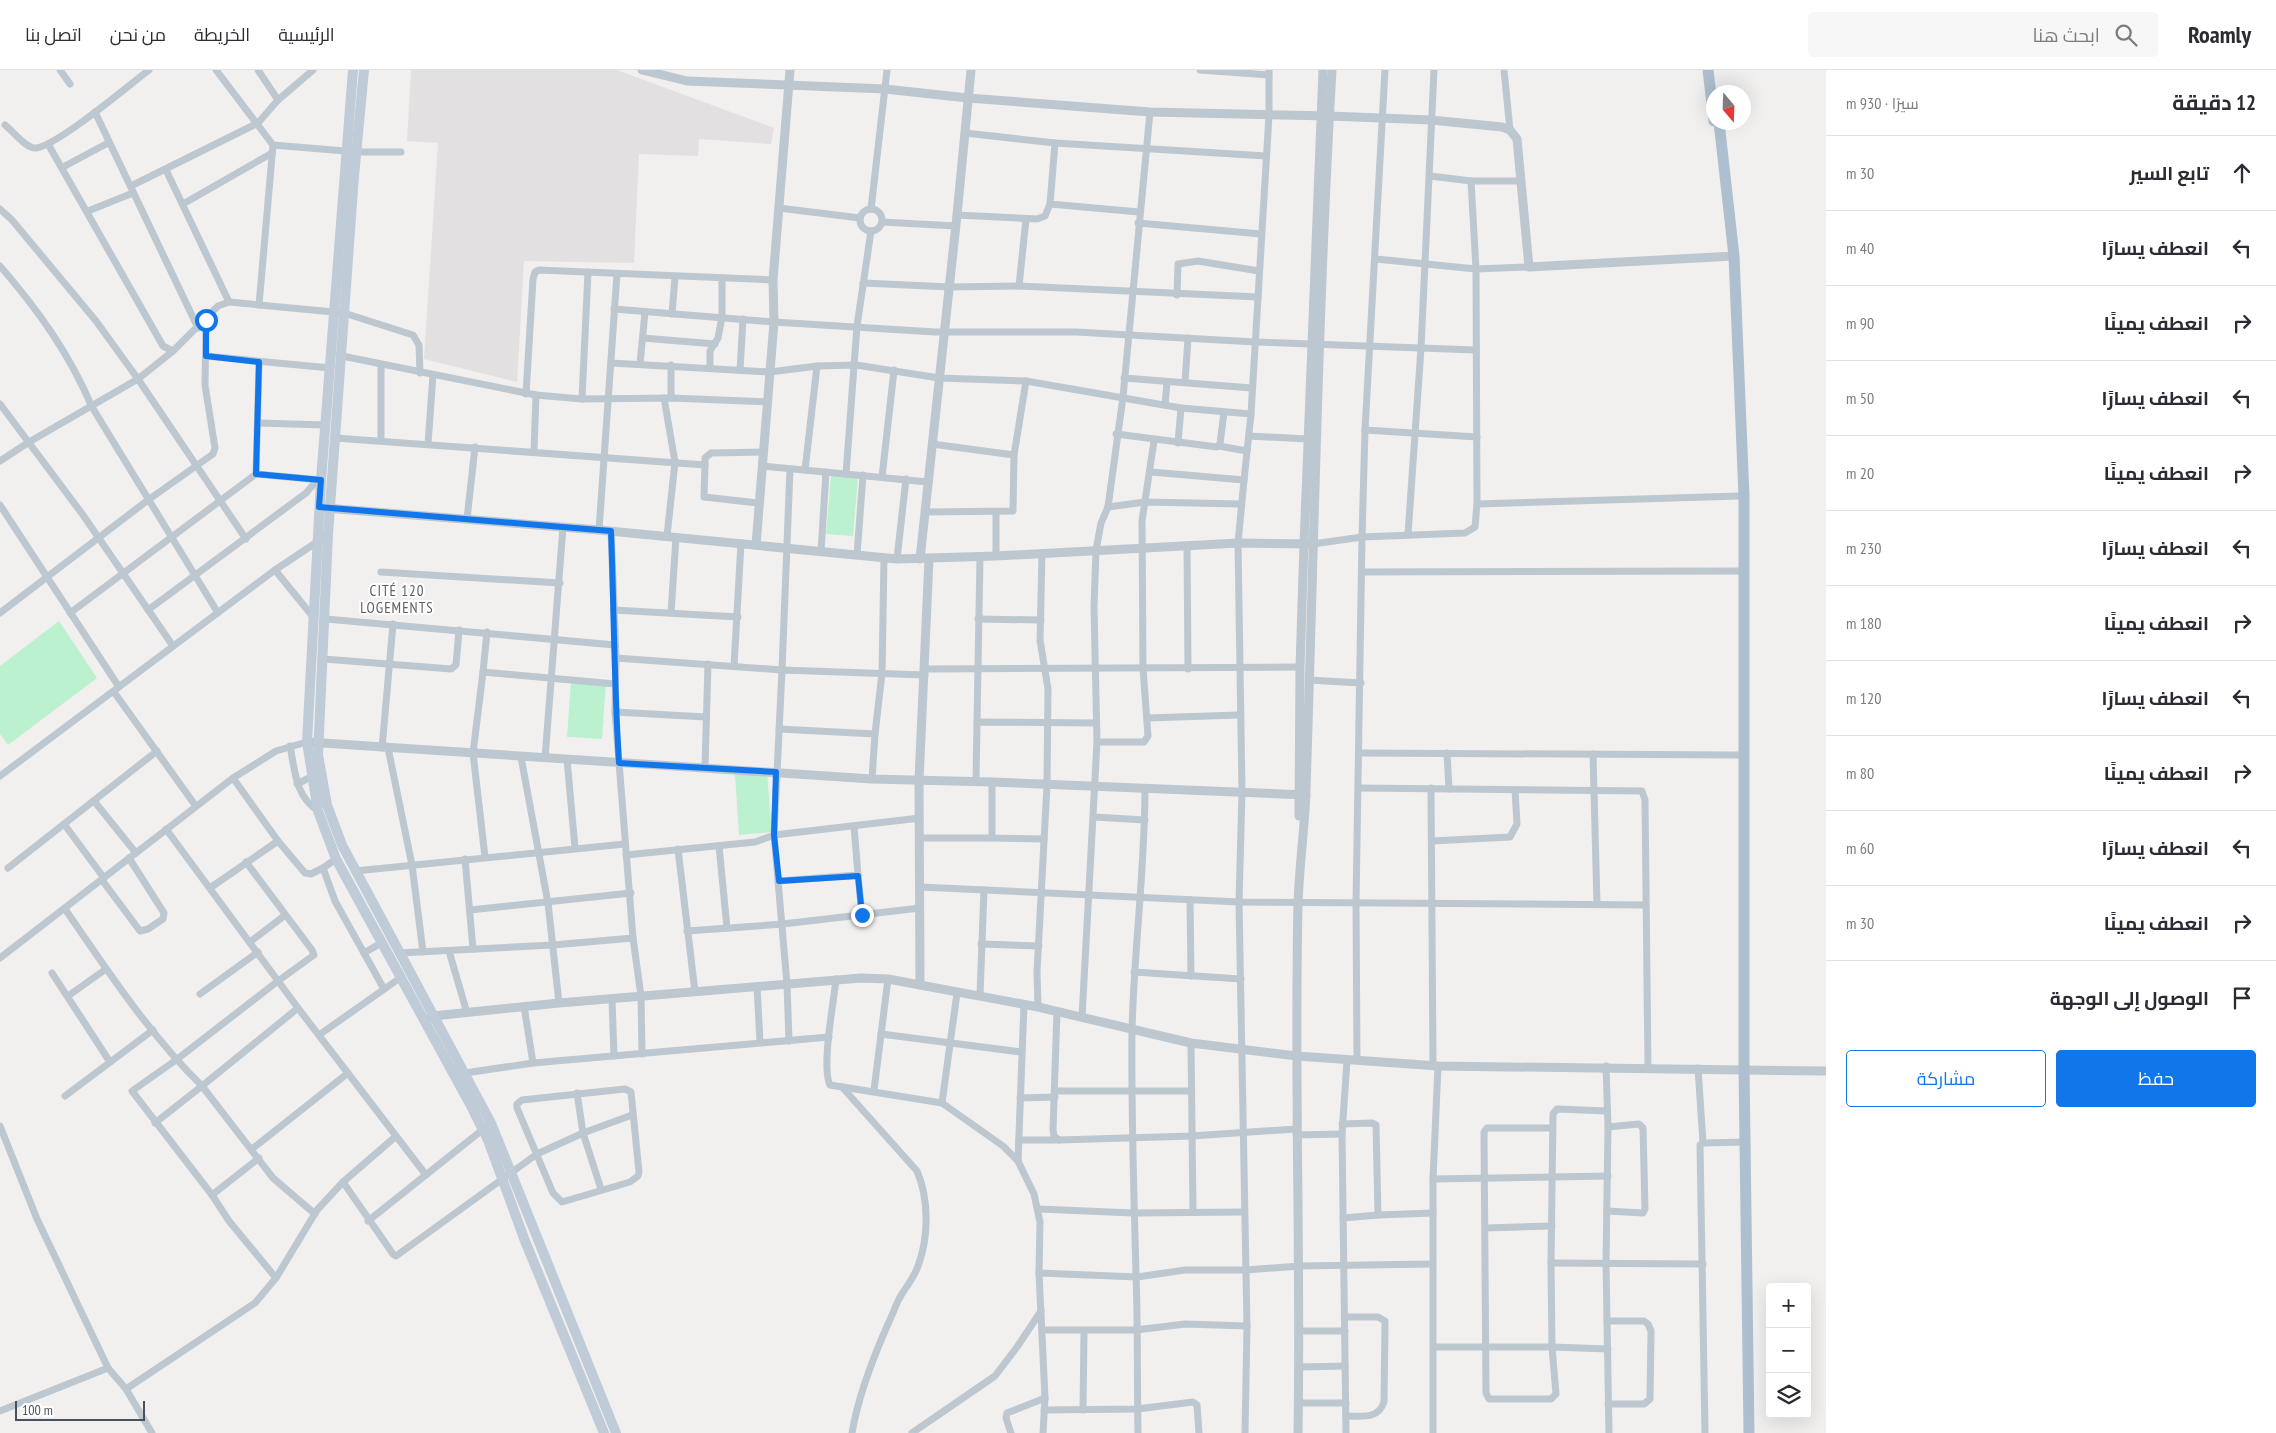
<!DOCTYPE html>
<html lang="ar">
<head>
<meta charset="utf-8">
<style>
	body { margin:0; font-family:"PT Sans Narrow",Cairo,sans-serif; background:#f7f7f7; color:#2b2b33; direction:rtl }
	.controls { position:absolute; right:15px; bottom:15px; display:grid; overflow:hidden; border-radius:5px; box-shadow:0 5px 20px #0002 }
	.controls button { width:45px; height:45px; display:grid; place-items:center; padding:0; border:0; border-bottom:1px solid #e1e1e2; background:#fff; color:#2b2b33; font:25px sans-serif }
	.compass { position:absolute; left:1706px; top:15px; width:45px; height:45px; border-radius:50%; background:#fff; box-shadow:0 5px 20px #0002; rotate:161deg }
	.scale { position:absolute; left:15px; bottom:12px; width:130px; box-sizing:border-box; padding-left:5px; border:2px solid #46535e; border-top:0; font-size:14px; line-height:18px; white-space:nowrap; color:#46535e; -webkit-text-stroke:4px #fff; paint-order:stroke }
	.stop { position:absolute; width:15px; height:15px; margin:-11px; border:4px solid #1176ea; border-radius:50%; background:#fff }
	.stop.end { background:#1176ea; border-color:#fff; box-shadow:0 1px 5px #0008 }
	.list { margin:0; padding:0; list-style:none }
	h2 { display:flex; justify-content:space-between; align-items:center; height:65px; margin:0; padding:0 20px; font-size:21px }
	h2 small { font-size:16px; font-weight:400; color:#7c7c81 }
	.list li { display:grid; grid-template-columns:32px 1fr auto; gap:15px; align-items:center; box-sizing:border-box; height:75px; padding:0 20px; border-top:1px solid #e1e1e2 }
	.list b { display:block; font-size:19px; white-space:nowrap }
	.list em { font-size:16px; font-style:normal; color:#7c7c81 }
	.actions { display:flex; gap:10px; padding:15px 20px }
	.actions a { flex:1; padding:11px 0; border:1px solid #1176ea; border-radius:5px; text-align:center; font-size:18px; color:#1176ea }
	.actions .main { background:#1176ea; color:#fff }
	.icon { flex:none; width:28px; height:28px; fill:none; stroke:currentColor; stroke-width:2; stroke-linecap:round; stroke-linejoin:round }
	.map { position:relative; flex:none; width:1826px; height:1363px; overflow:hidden; direction:ltr }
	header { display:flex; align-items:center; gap:30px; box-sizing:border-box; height:70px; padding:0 25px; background:#fff; border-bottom:1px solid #e1e1e2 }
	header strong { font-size:24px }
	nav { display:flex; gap:28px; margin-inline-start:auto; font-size:18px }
	.search { width:350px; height:45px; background:#f7f7f7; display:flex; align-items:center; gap:12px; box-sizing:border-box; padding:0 18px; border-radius:5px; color:#7c7c81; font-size:19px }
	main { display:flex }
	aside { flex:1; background:#fff }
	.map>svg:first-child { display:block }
</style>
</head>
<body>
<header>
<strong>Roamly</strong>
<div class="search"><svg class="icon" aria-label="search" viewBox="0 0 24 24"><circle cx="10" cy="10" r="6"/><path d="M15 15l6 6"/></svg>ابحث هنا</div>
<nav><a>الرئيسية</a><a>الخريطة</a><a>من نحن</a><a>اتصل بنا</a></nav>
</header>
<main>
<aside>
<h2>12 دقيقة<small>سيرًا · 930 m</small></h2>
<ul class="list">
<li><svg class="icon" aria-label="ahead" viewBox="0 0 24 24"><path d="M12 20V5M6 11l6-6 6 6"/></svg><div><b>تابع السير</b></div><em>30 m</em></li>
<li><svg class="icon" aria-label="left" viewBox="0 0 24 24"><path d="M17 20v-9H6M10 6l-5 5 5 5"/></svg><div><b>انعطف يسارًا</b></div><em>40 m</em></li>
<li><svg class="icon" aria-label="right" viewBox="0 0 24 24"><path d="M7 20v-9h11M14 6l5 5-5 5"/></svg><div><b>انعطف يمينًا</b></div><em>90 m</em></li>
<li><svg class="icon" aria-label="left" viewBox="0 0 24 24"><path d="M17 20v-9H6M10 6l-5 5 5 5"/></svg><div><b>انعطف يسارًا</b></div><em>50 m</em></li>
<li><svg class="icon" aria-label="right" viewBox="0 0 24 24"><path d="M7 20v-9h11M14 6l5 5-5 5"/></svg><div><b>انعطف يمينًا</b></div><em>20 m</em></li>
<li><svg class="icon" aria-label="left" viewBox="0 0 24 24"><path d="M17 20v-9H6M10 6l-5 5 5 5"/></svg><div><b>انعطف يسارًا</b></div><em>230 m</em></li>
<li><svg class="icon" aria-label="right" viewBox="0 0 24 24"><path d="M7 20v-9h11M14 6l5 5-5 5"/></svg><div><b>انعطف يمينًا</b></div><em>180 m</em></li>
<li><svg class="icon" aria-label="left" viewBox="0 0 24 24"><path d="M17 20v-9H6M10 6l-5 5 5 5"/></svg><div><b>انعطف يسارًا</b></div><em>120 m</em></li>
<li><svg class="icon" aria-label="right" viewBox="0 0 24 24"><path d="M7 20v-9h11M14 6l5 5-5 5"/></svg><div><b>انعطف يمينًا</b></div><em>80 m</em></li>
<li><svg class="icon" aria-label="left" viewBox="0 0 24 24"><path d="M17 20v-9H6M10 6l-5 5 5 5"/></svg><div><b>انعطف يسارًا</b></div><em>60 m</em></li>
<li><svg class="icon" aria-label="right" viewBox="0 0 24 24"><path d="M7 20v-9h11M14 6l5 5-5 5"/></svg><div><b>انعطف يمينًا</b></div><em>30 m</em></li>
<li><svg class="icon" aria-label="arrive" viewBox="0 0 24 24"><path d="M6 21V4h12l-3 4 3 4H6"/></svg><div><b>الوصول إلى الوجهة</b></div></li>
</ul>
<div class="actions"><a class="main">حفظ</a><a>مشاركة</a></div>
</aside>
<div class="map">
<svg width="1826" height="1363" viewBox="0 0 1826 1363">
	<rect width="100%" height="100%" fill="#f2efef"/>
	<path fill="#e3e0e1" d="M411,0H617L774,58L771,74L699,69L698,86L639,84L634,193L524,191L517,312L424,289L438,73L407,71Z"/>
	<g fill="#bcf1cf">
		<path d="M831,406L858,408L853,466L826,464Z"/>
		<path d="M59,551L97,608L8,675L0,664V596Z"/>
		<path d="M571,612L606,614L602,669L567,667Z"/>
		<path d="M767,702L772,762L739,765L735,705Z"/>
	</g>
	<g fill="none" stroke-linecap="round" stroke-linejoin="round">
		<g stroke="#bcc7cf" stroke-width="7">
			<path d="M60,0L70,14"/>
			<path d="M216,0L273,75L259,235"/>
			<path d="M258,0L278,30"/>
			<path d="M1200,0L1269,5"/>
			<path d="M1385,0L1365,360L1362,467L1465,463L1475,457L1477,434L1476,199L1471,111"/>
			<path d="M1504,0L1510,60"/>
			<path d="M95,42L198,258"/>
			<path d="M5,55C13,61 26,79 36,78C57,76 129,15 149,0"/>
			<path d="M965,63L1055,73L1266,86"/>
			<path d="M1055,73L1050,134L1139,142"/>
			<path d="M48,74L163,276L173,281"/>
			<path d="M273,75L357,82H401"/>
			<path d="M63,97L108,73"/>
			<path d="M166,100L229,232"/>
			<path d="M1430,106L1471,111H1520"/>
			<path d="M131,116L258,53L278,30L313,0"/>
			<path d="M183,134L272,83"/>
			<path d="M779,138L860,148"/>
			<path d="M0,139L12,150L96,251L138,309L246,469"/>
			<path d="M871,139L887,0"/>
			<circle cx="871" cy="150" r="11"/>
			<path d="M88,141L133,123"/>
			<path d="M957,145L1037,149L1045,146L1050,134"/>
			<path d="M882,152L956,156"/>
			<path d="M1138,153L1261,164"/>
			<path d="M1376,189L1476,199L1529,197"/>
			<path d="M0,196C38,240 69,283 92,337L218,543"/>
			<path d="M863,213L950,217L1019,216L1258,227"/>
			<path d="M1019,216L1026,149"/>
			<path d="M1177,225L1178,194L1198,191L1259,201"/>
			<path d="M614,239L774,252L935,262H1076L1255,272L1475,280"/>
			<path d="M672,244L675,207"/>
			<path d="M643,268L715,274"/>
			<path d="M206,286L330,298"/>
			<path d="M342,286L536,325L582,329L671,328L768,332"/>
			<path d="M611,293L770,302L817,296L856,295L939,308L1026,311L1181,338L1251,344"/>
			<path d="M640,294L645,242"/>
			<path d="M381,295V370"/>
			<path d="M710,298V281L718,268L722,247V209"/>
			<path d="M740,300L743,249"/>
			<path d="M1124,308L1252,318"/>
			<path d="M1185,312L1188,268"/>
			<path d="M526,324L533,209L535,202L539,200L773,210"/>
			<path d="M664,328L675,392L667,466"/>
			<path d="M671,328V295"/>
			<path d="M582,329L588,202"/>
			<path d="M0,334L83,445L173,576"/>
			<path d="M1165,335L1167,312"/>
			<path d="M259,353L325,355"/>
			<path d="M1365,360L1477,367"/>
			<path d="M1116,364L1217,377L1220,374L1224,342"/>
			<path d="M1249,366L1308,369"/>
			<path d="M335,368L705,395V388L711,383L764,382"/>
			<path d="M1178,373L1181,338"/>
			<path d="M428,374L433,305"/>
			<path d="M932,374L1014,385"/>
			<path d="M1219,376L1247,381"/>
			<path d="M534,381L536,325"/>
			<path d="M0,391L29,372L138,309L173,281L218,236L229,232L344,243L413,265L419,275L420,303"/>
			<path d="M705,395L704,427L758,433"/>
			<path d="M762,396L928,412"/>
			<path d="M805,400L817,296"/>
			<path d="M1151,402L1244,410L1238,473L1242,722L1239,832L1247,1256L1245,1363"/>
			<path d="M256,404L259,293"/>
			<path d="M846,404L857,256L871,161"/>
			<path d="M882,407L894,300"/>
			<path d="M1244,410L1251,344L1269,45V0"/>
			<path d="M1477,434L1739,426"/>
			<path d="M0,435L119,617"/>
			<path d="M1108,437L1145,432L1241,434"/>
			<path d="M925,442L1013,441L1014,385L1026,311"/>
			<path d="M996,442V486"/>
			<path d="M467,449L475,377"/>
			<path d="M599,460L617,204"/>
			<path d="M611,461L616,588L615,642L633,868L641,926L642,984"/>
			<path d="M1408,464L1421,278L1434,0"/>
			<path d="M1313,474L1362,467L1356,833L1357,990"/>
			<path d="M1187,475L1188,599"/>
			<path d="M821,482L826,402"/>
			<path d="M857,485L863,405"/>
			<path d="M897,489L906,409"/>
			<path d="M275,500L314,548"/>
			<path d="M381,502L560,513"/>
			<path d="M1362,502L1739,501"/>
			<path d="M148,540L306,423L318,409"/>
			<path d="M614,540L738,547"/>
			<path d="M0,543L148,430L213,384L215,378L205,315L206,250"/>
			<path d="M70,543L256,404L321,410"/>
			<path d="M671,543L676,467"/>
			<path d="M326,549L615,575"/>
			<path d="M978,549L1041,550"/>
			<path d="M487,562L483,602L615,614"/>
			<path d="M616,588L782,600L790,399"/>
			<path d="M324,589L451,599L456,595L459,560"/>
			<path d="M734,596L741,473"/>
			<path d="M925,599L1300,597"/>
			<path d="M483,602L473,683L485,787"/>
			<path d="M1309,610L1361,613"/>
			<path d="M114,622L195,735"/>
			<path d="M615,642L706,647"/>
			<path d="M1147,648L1239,645"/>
			<path d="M977,652L980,487"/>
			<path d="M779,659L875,664"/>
			<path d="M1097,672H1144L1148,666L1143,598L1142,451L1154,371"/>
			<path d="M290,676C295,700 295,726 318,741"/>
			<path d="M382,678L393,554"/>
			<path d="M388,678L412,795L423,882"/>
			<path d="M1360,683L1738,685"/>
			<path d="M1447,683L1449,719"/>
			<path d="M1593,684L1597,834"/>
			<path d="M521,687L548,833L559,933"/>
			<path d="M545,688L563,457"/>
			<path d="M567,689L575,778"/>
			<path d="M705,697L708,594"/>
			<path d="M0,706L275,500L320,470"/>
			<path d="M233,708L278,771L305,803L311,804L323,798"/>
			<path d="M872,709L875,664L882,603L884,488"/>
			<path d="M976,711L977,652L1096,653"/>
			<path d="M992,712V768L1044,769"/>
			<path d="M297,714L311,707"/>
			<path d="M1359,718L1642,721L1645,730L1648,997"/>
			<path d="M1431,718L1433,995"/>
			<path d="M94,731L136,783"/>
			<path d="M1094,747L1145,750"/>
			<path d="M64,754L104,808"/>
			<path d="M166,759L298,938L426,1105"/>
			<path d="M920,768H992"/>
			<path d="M1432,771L1510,767L1517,754L1515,720"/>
			<path d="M719,776L727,858"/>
			<path d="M678,779L695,922"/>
			<path d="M626,785L755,772L774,765L920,748"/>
			<path d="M336,789L323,798L335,831L384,919"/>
			<path d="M465,789L473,879"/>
			<path d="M246,792L312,880L314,885L278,911L176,990L132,1021L212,1125L229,1151L276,1208"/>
			<path d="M8,798L157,681"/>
			<path d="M355,801L625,774"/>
			<path d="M858,805L862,845"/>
			<path d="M102,810L140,861L148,859L163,849L164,843L129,788"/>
			<path d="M779,811L858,805L854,756"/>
			<path d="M920,817L1239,832L1646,835"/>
			<path d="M210,818L278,771"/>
			<path d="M1190,830L1191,906"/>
			<path d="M65,839C107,900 149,964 202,1016L298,938"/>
			<path d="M470,840L631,823"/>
			<path d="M687,861L783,854L920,838"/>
			<path d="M250,872L284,846"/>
			<path d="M981,874L1039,876"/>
			<path d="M449,881L467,943"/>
			<path d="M364,883L381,873"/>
			<path d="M399,883L553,875L633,868"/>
			<path d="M0,888L233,708L276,681L307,672"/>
			<path d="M1134,902L1241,909"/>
			<path d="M52,903L110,992"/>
			<path d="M836,909C834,930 821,998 830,1015L942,1033L1003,1076L1018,1091L1034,1124L1040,1152L1039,1203L1045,1328L1043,1363"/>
			<path d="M757,916L760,972"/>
			<path d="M200,924L258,882"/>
			<path d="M980,925L984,820"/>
			<path d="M68,926L106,899"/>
			<path d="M612,929L614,986"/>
			<path d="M524,936L533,993"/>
			<path d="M1038,937L1037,902L1047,715L1048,619L1040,570L1042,483"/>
			<path d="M1057,941L1053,1060L1054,1066L1059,1070L1192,1066L1296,1059"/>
			<path d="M1082,947L1097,672L1094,537L1096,480L1101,453L1108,437L1123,327L1150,42"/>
			<path d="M881,964L1021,982"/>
			<path d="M319,965L400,908"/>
			<path d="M789,971L787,914L774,765L782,600L925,605"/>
			<path d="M1191,973L1193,1142"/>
			<path d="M1606,996L1608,1057L1606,1193L1609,1363"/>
			<path d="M1698,998L1703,1073"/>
			<path d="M465,1003L533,993L829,967"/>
			<path d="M842,1017L917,1101C929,1129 929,1167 918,1196C914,1208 905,1218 899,1229C895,1237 892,1246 888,1254C873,1288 858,1326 852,1363"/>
			<path d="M625,1019L631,1022L639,1102L638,1106L630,1112L562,1132L553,1123L517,1038V1034L522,1030Z"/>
			<path d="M874,1020L888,909"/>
			<path d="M1056,1021H1191"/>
			<path d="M577,1023L583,1063L601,1119"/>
			<path d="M65,1026L153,960"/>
			<path d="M1020,1028L1055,1027"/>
			<path d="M942,1033L957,923"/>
			<path d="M155,1053L202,1016L273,1108L315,1144"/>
			<path d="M1342,1054L1372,1053L1376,1055L1378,1145L1433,1143"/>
			<path d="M0,1056L37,1149L108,1298L126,1319L255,1233L276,1208L317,1140L343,1112L395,1067"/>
			<path d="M1552,1058H1487L1484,1062L1486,1323L1489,1329H1551L1556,1324L1552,1277L1551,1193L1553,1044L1557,1039L1607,1041"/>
			<path d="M1296,1065L1342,1064"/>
			<path d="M1019,1070H1059"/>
			<path d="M252,1079L348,1003"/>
			<path d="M1018,1091L1024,934"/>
			<path d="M1433,1109L1608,1106"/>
			<path d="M343,1112L393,1184L396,1186L537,1084L583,1063L632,1045"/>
			<path d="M212,1125L259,1088"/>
			<path d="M1039,1139L1133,1143L1244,1142"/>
			<path d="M1607,1141L1643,1143L1645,1139L1643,1058L1639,1054L1608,1057"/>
			<path d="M1343,1148L1378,1145"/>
			<path d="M368,1151L491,1053"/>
			<path d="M1486,1158L1552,1156"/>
			<path d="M1551,1193L1703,1194"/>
			<path d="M1039,1203L1137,1207L1185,1200H1246L1300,1196L1433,1194"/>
			<path d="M1345,1247H1378L1385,1251V1255L1384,1332C1378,1350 1361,1346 1346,1346"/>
			<path d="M1607,1251H1644L1648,1254L1651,1261L1650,1329L1644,1334H1608"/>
			<path d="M1042,1260H1136L1185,1254L1247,1256"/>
			<path d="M1299,1261H1345"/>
			<path d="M1434,1277H1552L1608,1279"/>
			<path d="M1299,1297L1345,1296"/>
			<path d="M126,1319L152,1363"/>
			<path d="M1298,1333H1346"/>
			<path d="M1044,1340L1137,1339L1193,1332L1197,1335L1199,1363"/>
			<path d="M1083,1340L1084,1261"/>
			<path d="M0,1341L108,1298"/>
			<path d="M912,1363L995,1306L1017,1277L1041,1241"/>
			<path d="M1011,1363L1006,1348L1007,1343L1045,1328"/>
			<path d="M1138,1363C1137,1310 1138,1257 1136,1205C1134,1123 1131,1041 1132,960C1134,879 1145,799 1145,718"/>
			<path d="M1346,1363L1342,1064L1347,990"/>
			<path d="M1433,1363V1109L1438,996"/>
			<path d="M1705,1363L1700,1075L1703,1073L1746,1072"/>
		</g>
		<g stroke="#bcc7cf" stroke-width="9">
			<path d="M642,0L687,11L885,19L968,28L1150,42L1329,46L1431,50L1502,57L1510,60L1517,69L1529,197L1734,186"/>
			<path d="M325,438L599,460L897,489L996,486L1238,473L1313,474"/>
			<path d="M756,475L774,252L773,210L790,0"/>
			<path d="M920,489L957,145L971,0"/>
			<path d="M307,672L872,709L992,712L1306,725"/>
			<path d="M1299,746L1300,597L1304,474L1323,0"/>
			<path d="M920,915L919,710L929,489"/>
			<path d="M429,949L433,946L559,933L861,908L888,909L1038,937L1191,973L1297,986L1438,996L1826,1001"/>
			<path d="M1298,1363C1301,1187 1294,1011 1298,835C1299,796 1305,758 1306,719C1314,479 1318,239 1332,0"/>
		</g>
		<g stroke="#bfcbd7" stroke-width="10">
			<path d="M353,0L321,410L307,672L318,741L336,789L470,1034L488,1070L525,1171L604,1363"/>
			<path d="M364,0L354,106L328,464L318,685L327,735L342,775L491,1053L616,1363"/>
		</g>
		<g stroke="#aec0cf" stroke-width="11">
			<path d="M1708,0L1714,51"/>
			<path d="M1719,52L1734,186L1744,426V999L1749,1363"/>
		</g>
	</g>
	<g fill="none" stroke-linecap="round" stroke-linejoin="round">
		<path stroke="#1176ea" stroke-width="6" d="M206,250V286L259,292L256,404L321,410L319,437L611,461C614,539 614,616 619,693L776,702L774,765L779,811L858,806L862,845"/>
	</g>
	<g text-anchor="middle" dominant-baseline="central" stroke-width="4" stroke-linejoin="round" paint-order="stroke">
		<g font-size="15" letter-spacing="1" fill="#5b6065" stroke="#fff">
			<text x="397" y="520">CITÉ 120<tspan x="397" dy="17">LOGEMENTS</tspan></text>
		</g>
	</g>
</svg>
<div class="controls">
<button>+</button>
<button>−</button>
<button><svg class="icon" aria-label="layers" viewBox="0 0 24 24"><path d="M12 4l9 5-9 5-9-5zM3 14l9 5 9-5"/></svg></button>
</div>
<svg class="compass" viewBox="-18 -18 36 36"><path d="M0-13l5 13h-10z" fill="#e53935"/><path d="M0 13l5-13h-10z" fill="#7c7c81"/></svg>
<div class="scale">100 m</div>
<div class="stop" style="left:206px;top:250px"></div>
<div class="stop end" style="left:862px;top:845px"></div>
</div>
</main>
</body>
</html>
